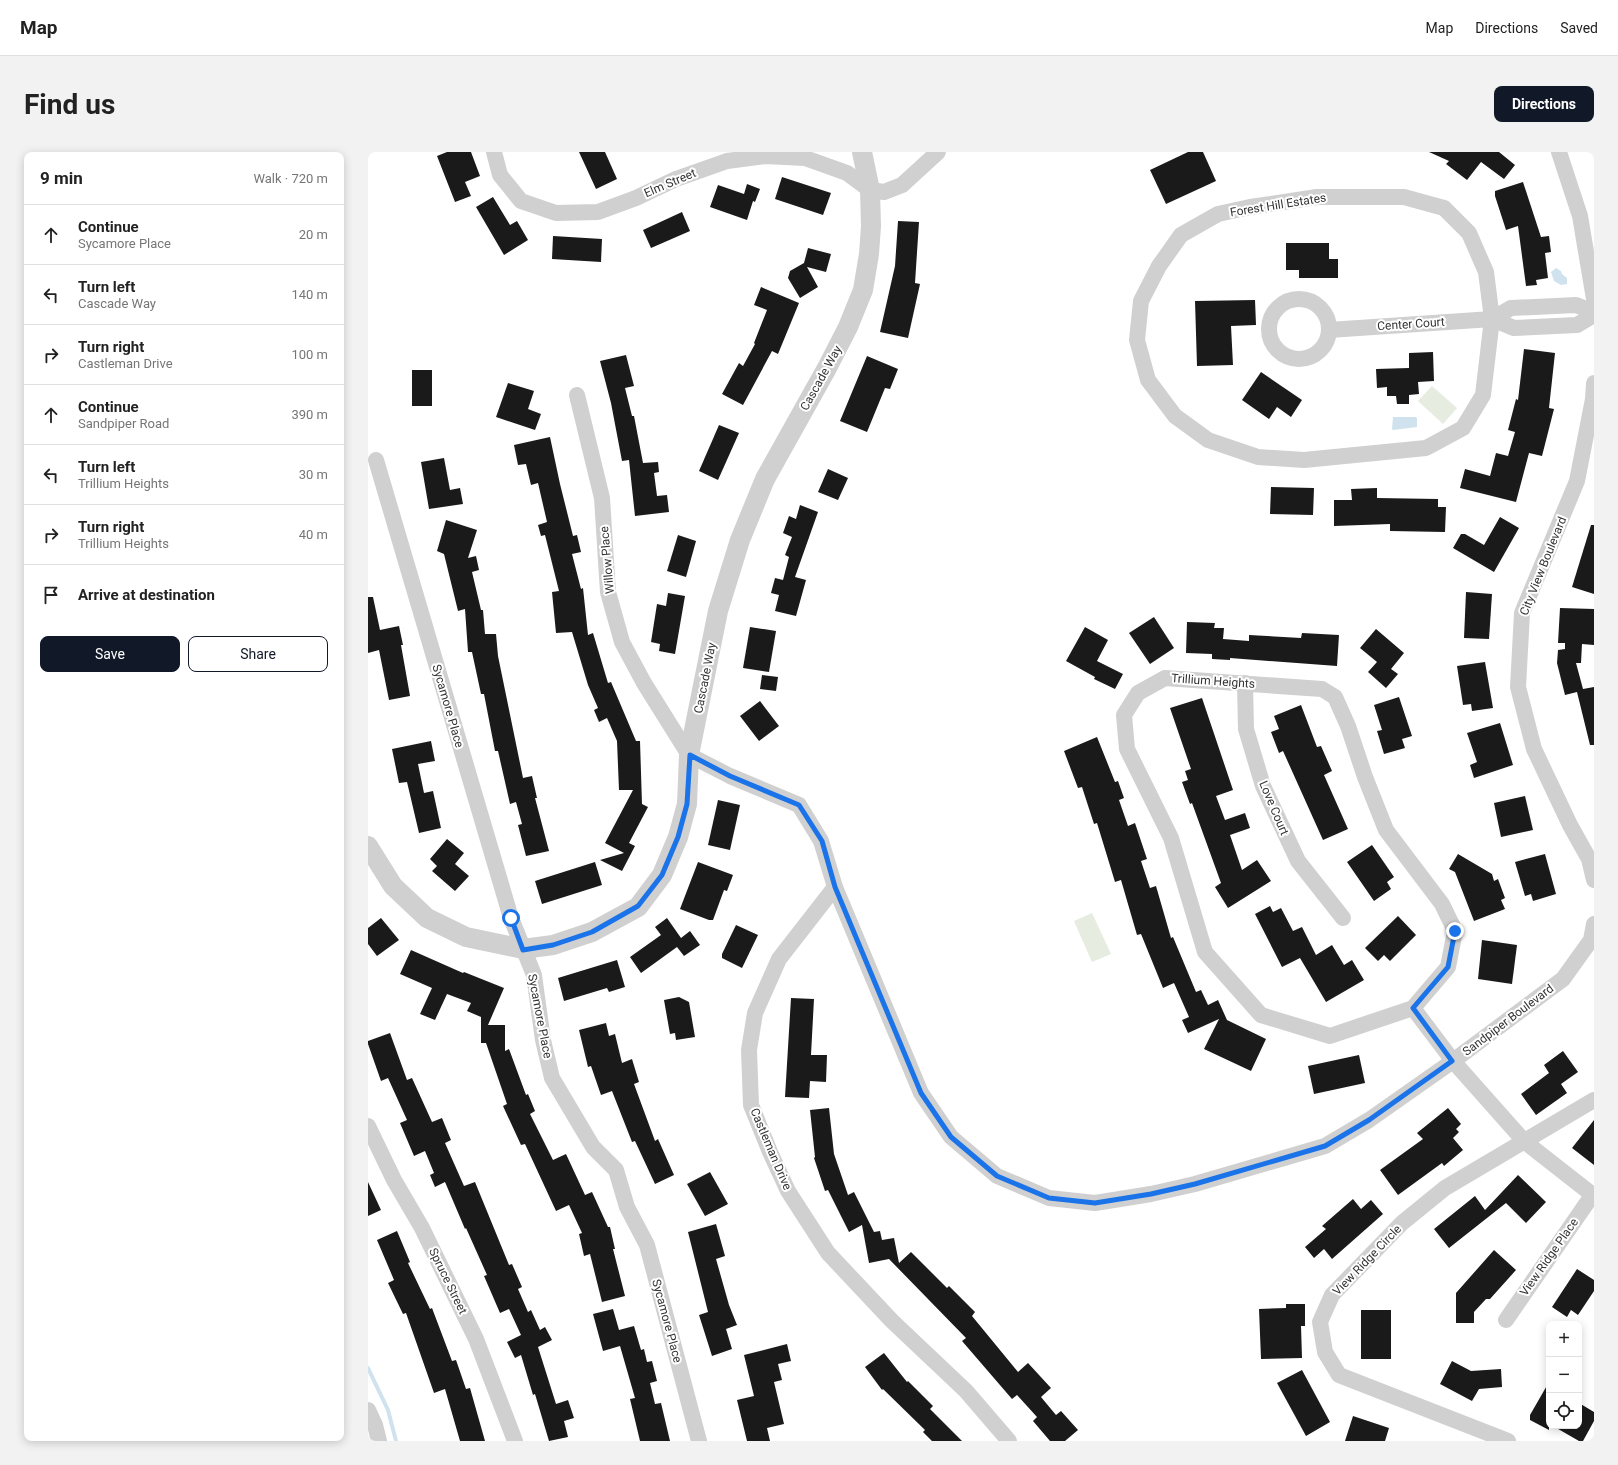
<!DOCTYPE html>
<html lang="en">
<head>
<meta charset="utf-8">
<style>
	body { margin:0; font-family:Roboto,sans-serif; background:#f2f2f2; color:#222 }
	.controls { position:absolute; right:12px; bottom:12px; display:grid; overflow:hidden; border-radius:8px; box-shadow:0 2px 10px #0003 }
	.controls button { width:36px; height:36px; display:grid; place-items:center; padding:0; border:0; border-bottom:1px solid #e0e0e0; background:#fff; color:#222; font:20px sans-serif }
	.stop { position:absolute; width:12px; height:12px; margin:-9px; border:3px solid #1a73e8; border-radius:50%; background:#fff }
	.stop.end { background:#1a73e8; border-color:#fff; box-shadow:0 1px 4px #0008 }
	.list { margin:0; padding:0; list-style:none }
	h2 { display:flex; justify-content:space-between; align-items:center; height:52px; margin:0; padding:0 16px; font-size:17px }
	h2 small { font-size:13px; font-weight:400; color:#767676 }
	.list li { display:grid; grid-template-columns:26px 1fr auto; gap:12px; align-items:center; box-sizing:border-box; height:60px; padding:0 16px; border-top:1px solid #e0e0e0 }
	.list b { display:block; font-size:15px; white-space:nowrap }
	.list p { margin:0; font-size:13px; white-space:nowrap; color:#767676 }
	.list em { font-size:13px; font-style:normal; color:#767676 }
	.actions { display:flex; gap:8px; padding:12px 16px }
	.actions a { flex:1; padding:9px 0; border:1px solid #111827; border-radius:8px; text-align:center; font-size:14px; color:#111827 }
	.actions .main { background:#111827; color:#fff }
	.icon { flex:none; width:22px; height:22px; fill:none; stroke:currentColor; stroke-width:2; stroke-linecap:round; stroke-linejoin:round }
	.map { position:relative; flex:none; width:1226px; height:1289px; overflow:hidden; border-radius:8px }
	header { display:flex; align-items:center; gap:24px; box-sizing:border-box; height:56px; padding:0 20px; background:#fff; border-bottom:1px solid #e0e0e0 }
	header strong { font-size:19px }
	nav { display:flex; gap:22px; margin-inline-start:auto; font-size:14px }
	.intro { display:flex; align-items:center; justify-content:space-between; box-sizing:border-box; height:96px; padding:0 24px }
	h1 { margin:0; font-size:28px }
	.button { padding:10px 18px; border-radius:8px; background:#111827; color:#fff; font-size:14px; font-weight:700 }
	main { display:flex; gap:24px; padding:0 24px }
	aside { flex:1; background:#fff; border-radius:8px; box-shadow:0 2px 10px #0003 }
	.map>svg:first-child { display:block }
</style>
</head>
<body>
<header>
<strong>Map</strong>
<nav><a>Map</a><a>Directions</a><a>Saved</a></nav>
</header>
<div class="intro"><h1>Find us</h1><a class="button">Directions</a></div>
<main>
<aside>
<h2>9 min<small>Walk · 720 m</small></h2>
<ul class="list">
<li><svg class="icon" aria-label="ahead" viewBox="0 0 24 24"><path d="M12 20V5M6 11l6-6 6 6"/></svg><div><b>Continue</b><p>Sycamore Place</p></div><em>20 m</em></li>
<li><svg class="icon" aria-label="left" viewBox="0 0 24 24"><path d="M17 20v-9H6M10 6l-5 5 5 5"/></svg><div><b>Turn left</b><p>Cascade Way</p></div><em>140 m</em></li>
<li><svg class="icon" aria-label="right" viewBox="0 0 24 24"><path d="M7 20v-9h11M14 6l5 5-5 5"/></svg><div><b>Turn right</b><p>Castleman Drive</p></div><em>100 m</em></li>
<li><svg class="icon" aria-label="ahead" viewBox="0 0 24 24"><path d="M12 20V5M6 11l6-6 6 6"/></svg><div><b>Continue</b><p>Sandpiper Road</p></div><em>390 m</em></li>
<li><svg class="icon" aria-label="left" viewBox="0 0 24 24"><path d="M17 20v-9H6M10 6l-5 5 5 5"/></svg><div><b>Turn left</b><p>Trillium Heights</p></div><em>30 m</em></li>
<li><svg class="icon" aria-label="right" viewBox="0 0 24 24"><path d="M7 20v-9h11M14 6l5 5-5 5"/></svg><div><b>Turn right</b><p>Trillium Heights</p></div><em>40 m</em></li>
<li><svg class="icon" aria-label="arrive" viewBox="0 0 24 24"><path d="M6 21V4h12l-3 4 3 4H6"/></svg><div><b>Arrive at destination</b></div></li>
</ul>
<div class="actions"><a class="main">Save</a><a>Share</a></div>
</aside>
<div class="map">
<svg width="1226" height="1289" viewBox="0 0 1226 1289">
	<rect width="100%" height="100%" fill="#fff"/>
	<g fill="#e6ecdf">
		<path d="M1064,234L1089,256L1075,272L1050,249Z"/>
		<path d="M724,761L743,802L724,810L706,769Z"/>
	</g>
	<g fill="#cfe2ee">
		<path d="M1188,116L1193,119L1194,122L1199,126V132L1193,133L1186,129L1183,120Z"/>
		<path d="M1025,265H1048L1049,266V275L1025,278L1024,277Z"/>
	</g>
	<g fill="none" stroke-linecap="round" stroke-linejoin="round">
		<path stroke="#cfe2ee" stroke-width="4" d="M0,1216L20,1258L28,1289"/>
	</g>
	<g fill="#1a1a1a">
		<path d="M79,0H103L112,24L97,30L103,44L87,50L69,4Z"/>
		<path d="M211,0H237L249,27L228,37Z"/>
		<path d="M820,0H835L848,29L798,52L782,18Z"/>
		<path d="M1061,0H1131L1147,13L1136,27L1113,10L1099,28L1078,12L1081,9Z"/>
		<path d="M414,25L463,41L455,63L407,47Z"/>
		<path d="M1155,30L1173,85L1181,84L1183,100L1177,101L1180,126L1168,128L1169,133L1158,134L1150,74L1138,78L1127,44V39Z"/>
		<path d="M379,32L392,37L387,50L385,49L379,68L342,55L350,33L376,42Z"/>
		<path d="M125,45L142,73L149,69L160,88L136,103L108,55Z"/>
		<path d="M314,60L322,79L283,96L275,78Z"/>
		<path d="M530,69L551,70L547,131L552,132L540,186L512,180L527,114Z"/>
		<path d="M185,84L234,87L233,110L184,107Z"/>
		<path d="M918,91H961V107H970V126H931V118H918Z"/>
		<path d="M440,96L463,102L458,120L439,115L450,135L432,146L420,126L422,119L436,111Z"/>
		<path d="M393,135L431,151L410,202L404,199L375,253L354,242L371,211L375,214L387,192L386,191L399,158L386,153Z"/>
		<path d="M887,148L888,173L863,174L865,213L829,214L827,149Z"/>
		<path d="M1156,197L1187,201L1181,256L1186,257L1174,304L1161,301L1148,350L1092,336L1097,317L1122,324L1128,301L1140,304L1147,280L1140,278L1148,247L1150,248Z"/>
		<path d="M1065,200L1066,229L1050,230L1051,242L1041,243V252H1029L1028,244H1019V235L1009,236L1008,217L1041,216V201Z"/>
		<path d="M258,203L266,234L257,236L264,264H266L275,311L290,310L291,320L286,321L289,344L299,343L301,360L267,364L261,308L254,309L243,251L232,209Z"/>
		<path d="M499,204L530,217L522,237L517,236L499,280L472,269Z"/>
		<rect x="44" y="218" width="20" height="36"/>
		<path d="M893,220L934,248L923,265L909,255L901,267L874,248Z"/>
		<path d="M140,231L166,239L160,257L173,262L167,278L128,265Z"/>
		<path d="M351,273L371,281L350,328L331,319Z"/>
		<path d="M182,285L192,332L205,384L209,383L213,400L204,402L213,437L215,436L220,483L225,481L240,531L243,530L268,589H272L274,652L280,655L261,691L267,694L254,719L232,708L256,701L237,691L265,638H251L249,589L239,566L231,570L226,558L230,556L220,533L204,480L188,481L184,440L191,439L177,383L173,384L170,373L179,370L170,331L163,333L158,312L150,313L146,293Z"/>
		<path d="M76,306L82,338L92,336L95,352L61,357L53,310Z"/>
		<path d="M460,317L480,326L470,348L450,340Z"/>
		<path d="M903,335L946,336L945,363L902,362Z"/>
		<path d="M1009,336V346L1070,347V355H1078L1077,380L1022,379V372L966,374V348H984L983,337Z"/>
		<path d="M432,353L450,360L427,425L438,428L428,464L407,459L411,443L403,441L407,426L415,428L421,405L417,403L424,385L415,381L421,364L428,367Z"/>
		<path d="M1132,365L1151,376L1126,420L1085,396L1093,382H1097L1116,393Z"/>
		<path d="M78,368L109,378L100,406L108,404L111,418L104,420L113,458H115L117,482H128L130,504L155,626L164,624L169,646H167L181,699L158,704L150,673L154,672L148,650L142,652L130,599H127L116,542H113L104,500H100L97,457L90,459L76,402L69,399Z"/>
		<path d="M1223,373H1226V442L1204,435Z"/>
		<path d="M310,383L328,389L318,425L299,419Z"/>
		<path d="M1098,440L1124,442L1121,487L1096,486Z"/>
		<path d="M300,441L317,444L307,502L291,499L292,492L283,490L289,452L298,454Z"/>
		<path d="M0,445H5L12,478L31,474L35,493H33L42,544L21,548L11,498L0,501Z"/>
		<path d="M1192,456L1226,457V493L1214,492L1213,511H1208L1215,537L1226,535V593H1222L1209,540L1197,543L1189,511L1190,498L1197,497V491H1190Z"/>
		<path d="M786,465L806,496L782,512L761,481Z"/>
		<path d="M819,470L847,471L846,476H856L855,487L881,489V483L933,486L934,481L971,483L969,514L862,506V508L844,507V502L818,501Z"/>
		<path d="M382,475L408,479L401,520L375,516Z"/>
		<path d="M717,475L740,488L729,509L755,522L747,537L726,527L727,525L698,509Z"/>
		<path d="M1008,477L1036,501L1023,517L1030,522L1018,536L1000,520L1009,510L992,496Z"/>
		<path d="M1117,510L1125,556L1104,559L1103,552L1095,553L1089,514Z"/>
		<path d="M394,523L410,525L408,539L392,537Z"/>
		<path d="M1031,545L1044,584L1034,587L1037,596L1016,602L1009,579L1014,578L1006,553Z"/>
		<path d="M834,546L865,638L848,644L857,668L877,661L882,676L862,683L874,718L889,708L903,729L860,756L847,735L853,731L824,651L822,652L814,630L820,628L817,619L823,617L802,556Z"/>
		<path d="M392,549L411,574L391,589L372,564Z"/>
		<path d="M933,553L949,595L953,594L964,619L956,623L980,677L955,688L915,599L911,601L903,580L911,577L906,564Z"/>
		<path d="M1132,571L1145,613L1106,626L1102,613L1109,610L1099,581Z"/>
		<path d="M729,585L747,630L750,629L756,646L751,648L760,674L767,671L779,707L773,709L782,736L788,734L803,786L805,785L828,840L833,838L840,853L850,848L859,868L898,887L883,919L836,897L851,867L820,881L814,868L821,865L806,831L795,836L773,782L769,783L753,728L747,730L729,671L726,672L714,635L710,636L696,599Z"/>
		<path d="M63,589L67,609L50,612L56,641L65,639L73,676L51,681L39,630L31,631L24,597Z"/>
		<path d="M1157,644L1165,678L1133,685L1126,651Z"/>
		<path d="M350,648L372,653L362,698L340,693Z"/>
		<path d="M79,687L96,701L87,712L101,724L87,739L64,719L69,714L62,707Z"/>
		<path d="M1004,693L1026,725L1019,730L1023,737L1006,749L979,710Z"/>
		<path d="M1090,702L1124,722L1126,729L1130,727L1137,746L1133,748L1137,757L1106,769L1087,720L1081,717Z"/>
		<path d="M1177,702L1188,742L1165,749L1163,742L1157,744L1147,710Z"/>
		<path d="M227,710L234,733L174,752L167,729Z"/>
		<path d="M330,710L365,723L359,739L356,738L345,768H341L312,757Z"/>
		<path d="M902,754L905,760L913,756L925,779L934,775L948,803L964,793L976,813L984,808L996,828L958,850L932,806L914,815L887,762Z"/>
		<path d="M1030,764L1048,783L1022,809L1016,803L1010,809L997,796Z"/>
		<path d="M13,766L31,788L9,804L0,792V776Z"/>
		<path d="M299,766L313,786L322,779L332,793L316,804L309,795L273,821L262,805L293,783L287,775Z"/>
		<path d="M368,773L390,783L374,816L354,806V802Z"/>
		<path d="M1114,788L1149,793L1144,832L1110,827Z"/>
		<path d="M43,798L95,821L96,820L136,836L120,873H137V899L141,897L158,943L160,942L167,959L162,962L185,1008L198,1002L217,1043L224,1040L240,1075H242L247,1097H245L257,1144L234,1150L222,1102L216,1104L211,1082L214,1081L201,1053L188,1059L157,992L153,993L135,954L139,952L118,891H113V865L99,859L103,851L79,842L67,868L52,862L64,836L32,822Z"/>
		<path d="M249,808L257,835L241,840L239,836L196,849L190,826Z"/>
		<path d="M311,845L321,850L327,885L308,888L307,881L302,882L296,848Z"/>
		<path d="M423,846L446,847L443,903H459L458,930L442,929L441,946L417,945Z"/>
		<path d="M238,871L241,884L247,882L254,911L264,907L271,930L266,932L287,989L290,987L306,1023L287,1032L267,989L264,990L244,939L233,943L223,914L220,915L211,878Z"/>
		<path d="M22,881L39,928L44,926L64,970L74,966L83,988L77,991L96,1034L107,1030L141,1113L144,1112L154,1135L150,1137L160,1160L163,1158L172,1178L177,1175L184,1188L170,1195L188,1252L200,1248L206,1266L196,1269L200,1285L181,1289L167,1242L165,1243L153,1203L147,1206L139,1190L153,1183L141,1157L132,1161L116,1124L119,1123L98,1076L97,1077L77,1030L67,1035L62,1023L66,1021L57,999L46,1004L32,971L39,968L20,926L13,929L0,892V889Z"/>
		<path d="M1195,899L1210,920L1193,932L1199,941L1168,963L1153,942L1181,921L1176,913Z"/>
		<path d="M991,903L997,931L946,942L940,914Z"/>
		<path d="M461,956L466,1002L480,1043L486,1040L506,1080L512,1079L514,1088L526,1086L531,1111L543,1100L579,1136L581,1134L607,1160L604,1164L650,1220L660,1211L683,1236L673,1245L688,1263L693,1259L710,1278L697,1289H682L665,1269L669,1265L649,1243L644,1247L594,1189L598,1186L521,1107L501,1111L494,1073L481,1080L460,1038L457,1039L446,1006L447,1005L442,958Z"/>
		<path d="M1080,956L1093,972L1088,977L1091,980L1085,986L1095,998L1076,1014L1074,1011L1030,1043L1012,1018L1055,987L1049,981Z"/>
		<path d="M1226,968V1013L1204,996Z"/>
		<path d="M342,1020L360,1052L337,1064L319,1032Z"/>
		<path d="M1150,1023L1178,1050L1158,1071L1138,1051L1081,1096L1066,1077L1107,1044L1117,1058Z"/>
		<path d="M0,1030L13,1058L0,1064Z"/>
		<path d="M985,1047L993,1057L1003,1048L1015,1062L964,1107L956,1097L946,1106L937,1095L958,1077L954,1074Z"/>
		<path d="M348,1072L357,1104L348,1107L361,1153L369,1173L358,1177L364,1197L344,1204L331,1163L340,1160L320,1080Z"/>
		<path d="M29,1079L42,1110L40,1111L62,1157L64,1156L84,1209L88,1208L98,1237L102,1236L117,1289H92L77,1237L66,1241L38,1161L35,1162L20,1131L26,1128L9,1088Z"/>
		<path d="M1126,1098L1148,1118L1122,1147H1118L1106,1160V1171H1088V1141Z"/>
		<path d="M1209,1117L1226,1128V1139L1210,1163L1203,1158L1199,1165L1184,1155Z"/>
		<path d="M918,1152H937V1174H933L934,1206L893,1207L891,1157L918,1156Z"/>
		<path d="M245,1157L251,1178L266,1174L273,1198L276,1197L279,1210L284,1209L289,1229L282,1231L287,1252L293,1251L302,1289H272L262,1247L267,1246L252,1194L235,1199L225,1162Z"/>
		<rect x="993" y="1158" width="30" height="49"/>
		<path d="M419,1192L423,1209L410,1212L414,1228L406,1230L416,1272L399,1276L402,1289H379L369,1248L386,1244L376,1203Z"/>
		<path d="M516,1201L539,1230L540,1229L565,1254L562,1257L594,1289H564L555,1280L557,1278L515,1237L514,1238L497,1215Z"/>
		<path d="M1084,1209L1103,1219L1133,1217L1134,1235L1111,1237L1104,1249L1072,1232Z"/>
		<path d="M934,1218L962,1270L938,1284L909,1231Z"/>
		<path d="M1181,1230V1278L1162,1268V1263Z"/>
		<path d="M1211,1251L1226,1260V1269L1215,1289H1211L1185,1274H1211Z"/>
		<path d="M985,1264L1021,1276L1017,1289H977Z"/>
	</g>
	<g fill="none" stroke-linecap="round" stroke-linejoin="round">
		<g stroke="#d0d0d0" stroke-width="16">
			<path d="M126,0L132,23L153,49L188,61L230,60L268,46L308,27L359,9L397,4L437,6L479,21L502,38L516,40L534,33L570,0"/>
			<path d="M1191,0L1212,64L1226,147"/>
			<path d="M949,45H1036L1076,56L1101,81L1118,120L1124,167L1115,243L1095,276L1058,296L936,308L890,305L840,288L807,264L780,228L769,188L773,149L791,114L813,83L850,62L882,55Z"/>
			<circle cx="931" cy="177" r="30"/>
			<path d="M1124,167L1146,176L1209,173L1226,163"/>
			<path d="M961,178L1124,167L1143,156L1208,153L1226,160"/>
			<path d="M1226,231L1225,247L1209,329L1154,461L1150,535L1166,597L1202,673L1221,707L1226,728"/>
			<path d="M209,243L234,346L240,440L254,490L276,531L321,603L362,624L431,653L453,689L467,735L411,807L387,861L381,898L383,953L402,1000L420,1039L460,1101L524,1169L598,1239L641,1289"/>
			<path d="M8,308L143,766L166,823L175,888L184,926L225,995L248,1018L259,1055L279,1093L331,1289"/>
			<path d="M877,531L878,577L895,634L930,709L975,766"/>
			<path d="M467,735L553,941L583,985L629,1024L681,1046L727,1051L783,1042L827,1032L957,994L1001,968L1085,909L1195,827L1223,788L1226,772"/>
			<path d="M1045,856L962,884L893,863L837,800L803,686L759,597L756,563L770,541L797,526L954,537L967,545L980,574L997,625L1018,678L1074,752L1087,779L1080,815L1045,856L1085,909L1156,989L1226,1044"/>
			<path d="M0,974L26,1028L54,1076L108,1187L147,1289"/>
			<path d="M1138,1168L1225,1042"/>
			<path d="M0,1258L7,1273L11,1289"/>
			<path d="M1140,1289L971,1223L957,1200L952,1170L964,1143L1034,1071L1077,1036L1226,948"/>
		</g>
		<path stroke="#d0d0d0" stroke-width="20" d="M0,694L25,734L59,766L98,785L155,797L185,793L224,780L270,755L294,723L310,685L319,652L321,603L350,459L372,388L397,327L459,216L480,175L495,138L501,102L503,74L502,38L494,0"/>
	</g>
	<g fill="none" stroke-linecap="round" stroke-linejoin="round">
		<path stroke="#1a73e8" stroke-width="5" d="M143,766L155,798L185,793L224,780L270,754L294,723L310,685L319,652L322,603L362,624L431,653L454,689L467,735L553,941L583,985L629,1024L681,1046L727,1051L783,1042L827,1032L957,994L1001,968L1084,909L1045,856L1080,815L1087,779"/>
	</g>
	<g text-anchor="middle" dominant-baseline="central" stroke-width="4" stroke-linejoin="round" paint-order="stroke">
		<g font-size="12" fill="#333" stroke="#fff">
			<text transform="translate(302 31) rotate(-23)">Elm Street</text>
			<text transform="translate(910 53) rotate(-9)">Forest Hill Estates</text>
			<text transform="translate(1043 172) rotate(-4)">Center Court</text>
			<text transform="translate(453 226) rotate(-61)">Cascade Way</text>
			<text transform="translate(239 408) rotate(-95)">Willow Place</text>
			<text transform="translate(1175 414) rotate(-68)">City View Boulevard</text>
			<text transform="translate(337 526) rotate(-79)">Cascade Way</text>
			<text transform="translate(845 529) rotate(4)">Trillium Heights</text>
			<text transform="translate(80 554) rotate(74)">Sycamore Place</text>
			<text transform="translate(906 656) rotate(67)">Love Court</text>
			<text transform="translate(172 864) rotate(79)">Sycamore Place</text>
			<text transform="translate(1140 868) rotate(-37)">Sandpiper Boulevard</text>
			<text transform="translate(403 997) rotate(67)">Castleman Drive</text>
			<text transform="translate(1181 1105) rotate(-55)">View Ridge Place</text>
			<text transform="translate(999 1108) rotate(-46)">View Ridge Circle</text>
			<text transform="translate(80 1129) rotate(64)">Spruce Street</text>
			<text transform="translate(299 1169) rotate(75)">Sycamore Place</text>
		</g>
	</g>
</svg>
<div class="controls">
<button>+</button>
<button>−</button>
<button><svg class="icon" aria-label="locate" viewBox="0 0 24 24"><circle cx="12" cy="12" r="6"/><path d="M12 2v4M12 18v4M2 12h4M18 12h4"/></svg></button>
</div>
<div class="stop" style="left:143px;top:766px"></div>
<div class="stop end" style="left:1087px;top:779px"></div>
</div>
</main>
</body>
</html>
